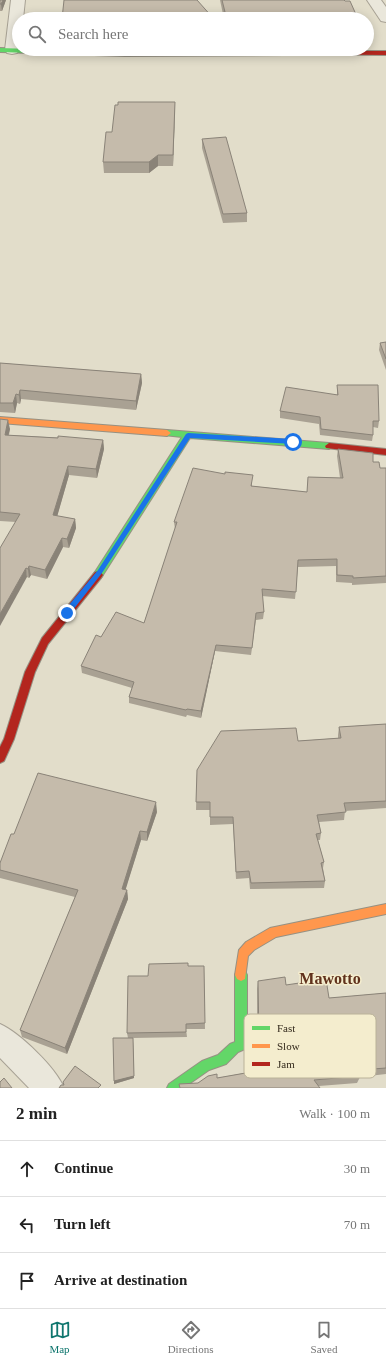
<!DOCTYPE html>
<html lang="en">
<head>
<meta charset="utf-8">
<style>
	body { margin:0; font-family:Georgia,serif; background:#f2f2f2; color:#222 }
	.stop { position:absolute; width:12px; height:12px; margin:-9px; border:3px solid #1a73e8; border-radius:50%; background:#fff }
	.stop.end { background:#1a73e8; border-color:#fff; box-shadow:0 1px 4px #0008 }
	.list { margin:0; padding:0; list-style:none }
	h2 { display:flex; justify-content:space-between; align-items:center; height:52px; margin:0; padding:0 16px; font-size:17px }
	h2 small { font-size:13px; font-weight:400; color:#767676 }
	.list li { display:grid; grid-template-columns:26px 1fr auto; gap:12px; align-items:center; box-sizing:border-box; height:56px; padding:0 16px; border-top:1px solid #e0e0e0 }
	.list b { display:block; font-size:15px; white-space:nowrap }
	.list em { font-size:13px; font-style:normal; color:#767676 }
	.icon { flex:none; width:22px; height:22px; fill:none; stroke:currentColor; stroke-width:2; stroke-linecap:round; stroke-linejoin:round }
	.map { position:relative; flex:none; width:386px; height:1088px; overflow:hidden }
	.search { position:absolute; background:#fff; box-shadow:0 2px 10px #0003; left:12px; right:12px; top:12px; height:44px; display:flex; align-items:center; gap:10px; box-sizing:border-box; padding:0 14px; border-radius:22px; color:#767676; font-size:15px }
	.sheet { height:220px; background:#fff }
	nav { display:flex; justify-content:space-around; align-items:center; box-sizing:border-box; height:56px; border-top:1px solid #e0e0e0; background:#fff; font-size:11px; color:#767676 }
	nav a { display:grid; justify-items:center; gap:2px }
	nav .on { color:#0f766e }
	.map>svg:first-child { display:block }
</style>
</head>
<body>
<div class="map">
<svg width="386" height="1088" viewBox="0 0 386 1088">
	<rect width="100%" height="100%" fill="#e2ddca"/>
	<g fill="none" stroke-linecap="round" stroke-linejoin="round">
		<defs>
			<g id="street">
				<path d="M11,0H25L23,19H19V50L17,53L12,54L7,53L5,50Z"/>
				<path d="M367,0H381L386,7V22L381,21Z"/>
				<path d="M0,1024C20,1033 56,1068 64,1088H29L0,1058Z"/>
			</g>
			<g id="fast">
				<path d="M0,48L125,52L284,51L287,53L284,55L125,56L0,52Z"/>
				<path d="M167,430L329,443L333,446L329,449L190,438L101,578H95L93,575L95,572L182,437L164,435L163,433L164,431Z"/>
				<path d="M241,969L245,971L247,975V1045L245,1049L238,1052L226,1064L209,1070L183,1088H167L169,1084L202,1061L218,1055L230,1044L235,1042V975L237,971Z"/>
			</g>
			<g id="slow">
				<path d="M0,417L167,430L171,433L167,436L0,423Z"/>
				<path d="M386,904V914L276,937L254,950L248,956L245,979L241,981L237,979L235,975L239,950L246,942L270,928Z"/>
			</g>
			<g id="jam">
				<path d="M284,51H386V55L282,54V52Z"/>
				<path d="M329,443L386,449V455L326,448L325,446Z"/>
				<path d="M98,571L101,572L103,575L101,578L48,644L35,672L14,739L4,761L0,763V747L4,739L25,672L42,638L95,572Z"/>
			</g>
		</defs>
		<use href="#street" stroke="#a7a194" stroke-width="2"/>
		<use href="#fast" stroke="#969183" stroke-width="2"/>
		<use href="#slow" stroke="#969183" stroke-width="2"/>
		<use href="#jam" stroke="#969183" stroke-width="2"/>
		<use href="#street" fill="#eae7db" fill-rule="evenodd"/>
		<use href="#fast" fill="#63d668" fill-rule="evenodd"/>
		<use href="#slow" fill="#ff974d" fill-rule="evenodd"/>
		<use href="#jam" fill="#b3261e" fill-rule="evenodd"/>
	</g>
	<g fill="#a9a193">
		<path d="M0,0H6L2,11H0Z"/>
		<path d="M220,0H344L358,19H224Z"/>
		<path d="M213,18V19H62Z"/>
		<path d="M175,102L173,166H158L149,173H104L103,162L112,132Z"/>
		<path d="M202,139L247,213V222L223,223L202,148Z"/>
		<path d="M386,342V370L379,350L380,343Z"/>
		<path d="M0,363L141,374L142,383L136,410L21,399L20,404L17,403L15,413L0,412Z"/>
		<path d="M337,385L379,421L378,428L373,427V435L372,441L320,435L319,424L280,418V411L337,395Z"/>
		<path d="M0,419L10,429L9,435L103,440L104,449L97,478L69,475L57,516L75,519L76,528L69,548L63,547L47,579L31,575L29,578L27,577L16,522L0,521Z"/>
		<path d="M338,449L373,462L380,468H386V583L352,585V583L336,582V566L298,567L295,599L262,596L264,612L263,619L256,620L251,655L215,651L201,718L187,715L186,717L129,703V697L132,688L82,673L81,666L101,637L144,623L175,529L174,522L252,482V486L307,492L308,477L340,478L337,456Z"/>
		<path d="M386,724V808L345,811L344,820L319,822L321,833L320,840H318L324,862L323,868L325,881L324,888L250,889L249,878L236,879L233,824L210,825V810H196L197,770L298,741L338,738V735L339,727Z"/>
		<path d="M157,812L147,841L141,840L125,890H127L128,899L67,1054L22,1037L20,1030L75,897L0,878V863L14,834Z"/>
		<path d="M188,966H204L205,1029H186L187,1037L133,1038L134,1078L114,1084V1081L128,1038L127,1033L148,976Z"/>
		<path d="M258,981L286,985L329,998L386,993V1074L360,1077L357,1083L319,1086L198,1083L217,1078L255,1071L252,1056L253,1049L257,1040V989Z"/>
	</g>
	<g fill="#8a8378">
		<path d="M3,0H6L2,11L1,4Z"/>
		<path d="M175,102V113L173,166V155Z"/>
		<path d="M158,155V166L149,173V162Z"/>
		<path d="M141,374L142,383L136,410V401Z"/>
		<path d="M20,390L21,399L20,404L19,395Z"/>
		<path d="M16,394L17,403L15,413L13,403Z"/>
		<path d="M8,420L10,429L6,444L5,435Z"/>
		<path d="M103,440L104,449L97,478L96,469Z"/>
		<path d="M68,466L69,475L55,524L53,515Z"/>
		<path d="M75,519L76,528L69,548L67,539Z"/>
		<path d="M62,538L63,547L47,579L45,570Z"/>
		<path d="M29,566L31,575L29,578L28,569Z"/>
		<path d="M26,568L27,577L0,626V614Z"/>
		<path d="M216,645L215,651L201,718V711Z"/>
		<path d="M156,802L157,812L147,841V832Z"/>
		<path d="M140,831L141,840L123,898L122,889Z"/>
		<path d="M127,890L128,899L67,1054L65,1048Z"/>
		<path d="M133,1041L134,1078L114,1084V1081Z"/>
	</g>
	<g fill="#c5bbab" stroke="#8a8378">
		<path d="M0,0H3L1,4H0Z"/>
		<path d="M64,0H197L213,18L195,19H62Z"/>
		<path d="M222,0H344L345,1H350L358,19H228V16H226Z"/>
		<path d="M118,102H175L173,155H158L149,162H103L106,132H112L115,105H118Z"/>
		<path d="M226,137L247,213L223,214L202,139Z"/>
		<path d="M386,342V359L380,343Z"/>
		<path d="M0,363L141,374L136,401L20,390L19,395L16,394L13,403H0Z"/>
		<path d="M337,385H378L379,421H373V435L321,429L320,417L280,411L286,387L338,395Z"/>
		<path d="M0,419L8,420L5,435L58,438V436L103,440L96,469L68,466L53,515L75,519L67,539L62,538L45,570L29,566L28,569L26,568L0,614V548L20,514L0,512Z"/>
		<path d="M338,449L373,453V462H379L380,468H386V576L353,578V576L337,575V559L298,560L296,592L262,589L264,612L256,613L252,648L216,645L201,711L187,709L186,710L129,697L134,682L81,666L96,635L101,637L116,612L144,623L177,522H174L193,468L225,474V472L253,475L251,486L307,492L308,477L343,478Z"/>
		<path d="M386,724V801L344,803L346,812L317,815L321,833L316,834L324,862L321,863L325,881L251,883L249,871L236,872L233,817H210V802H196L197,770L221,731L296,728L298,741L341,738L339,727Z"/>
		<path d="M38,773L156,802L147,832L140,831L122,889L127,890L65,1048L20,1030L78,890L0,870V863L11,834H14Z"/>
		<path d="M188,963V966H204L205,1023L186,1024V1032L127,1033L128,976H148L149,964Z"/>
		<path d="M285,977L286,985L326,979L329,998L386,993V1068L359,1070L360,1076L314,1080L320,1088H180L179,1084L198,1083L208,1076L217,1074V1078L257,1071L253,1049L259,1038L258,981Z"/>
		<path d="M113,1038H133L134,1076L114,1081Z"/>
		<path d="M75,1066L101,1085L98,1088H59L61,1085H64L63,1082Z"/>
		<path d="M4,1078L12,1088H0V1082Z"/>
	</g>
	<path fill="#1a73e8" d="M188,433L293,439L296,442L293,444L190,438L102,573L69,615H64V611L98,570L186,434Z"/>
	<g text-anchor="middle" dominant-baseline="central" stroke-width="3" stroke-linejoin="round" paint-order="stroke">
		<g font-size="16" font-weight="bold" fill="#60311c" stroke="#f4edce">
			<text x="330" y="978">Mawotto</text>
		</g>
	</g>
	<rect x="244" y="1014" width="132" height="64" rx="6" fill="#f4edce" stroke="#bab299" stroke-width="1"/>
	<rect x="252" y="1026" width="18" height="4" fill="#63d668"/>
	<rect x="252" y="1044" width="18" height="4" fill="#ff974d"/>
	<rect x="252" y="1062" width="18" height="4" fill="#b3261e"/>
	<g font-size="11" fill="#342a1c">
		<text x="277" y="1032">Fast</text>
		<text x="277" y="1050">Slow</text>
		<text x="277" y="1068">Jam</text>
	</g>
</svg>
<div class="stop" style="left:293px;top:442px"></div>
<div class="stop end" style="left:67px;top:613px"></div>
<div class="search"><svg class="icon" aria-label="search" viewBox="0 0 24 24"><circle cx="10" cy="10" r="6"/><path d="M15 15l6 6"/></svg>Search here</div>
</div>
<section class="sheet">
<h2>2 min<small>Walk · 100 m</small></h2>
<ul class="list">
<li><svg class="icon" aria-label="ahead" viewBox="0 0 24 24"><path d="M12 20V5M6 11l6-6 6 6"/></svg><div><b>Continue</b></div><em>30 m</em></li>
<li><svg class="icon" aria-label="left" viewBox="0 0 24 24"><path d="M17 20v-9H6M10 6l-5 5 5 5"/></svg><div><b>Turn left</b></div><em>70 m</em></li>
<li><svg class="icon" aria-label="arrive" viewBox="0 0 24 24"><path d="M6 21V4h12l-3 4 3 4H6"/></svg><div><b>Arrive at destination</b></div></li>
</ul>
</section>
<nav>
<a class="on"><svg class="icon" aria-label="map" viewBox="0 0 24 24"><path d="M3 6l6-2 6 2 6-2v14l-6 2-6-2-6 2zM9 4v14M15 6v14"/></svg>Map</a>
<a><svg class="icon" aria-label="directions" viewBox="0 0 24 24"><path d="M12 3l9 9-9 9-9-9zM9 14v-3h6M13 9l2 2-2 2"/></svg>Directions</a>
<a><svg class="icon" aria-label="saved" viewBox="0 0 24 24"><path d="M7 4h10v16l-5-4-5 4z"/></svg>Saved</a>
</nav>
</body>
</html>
